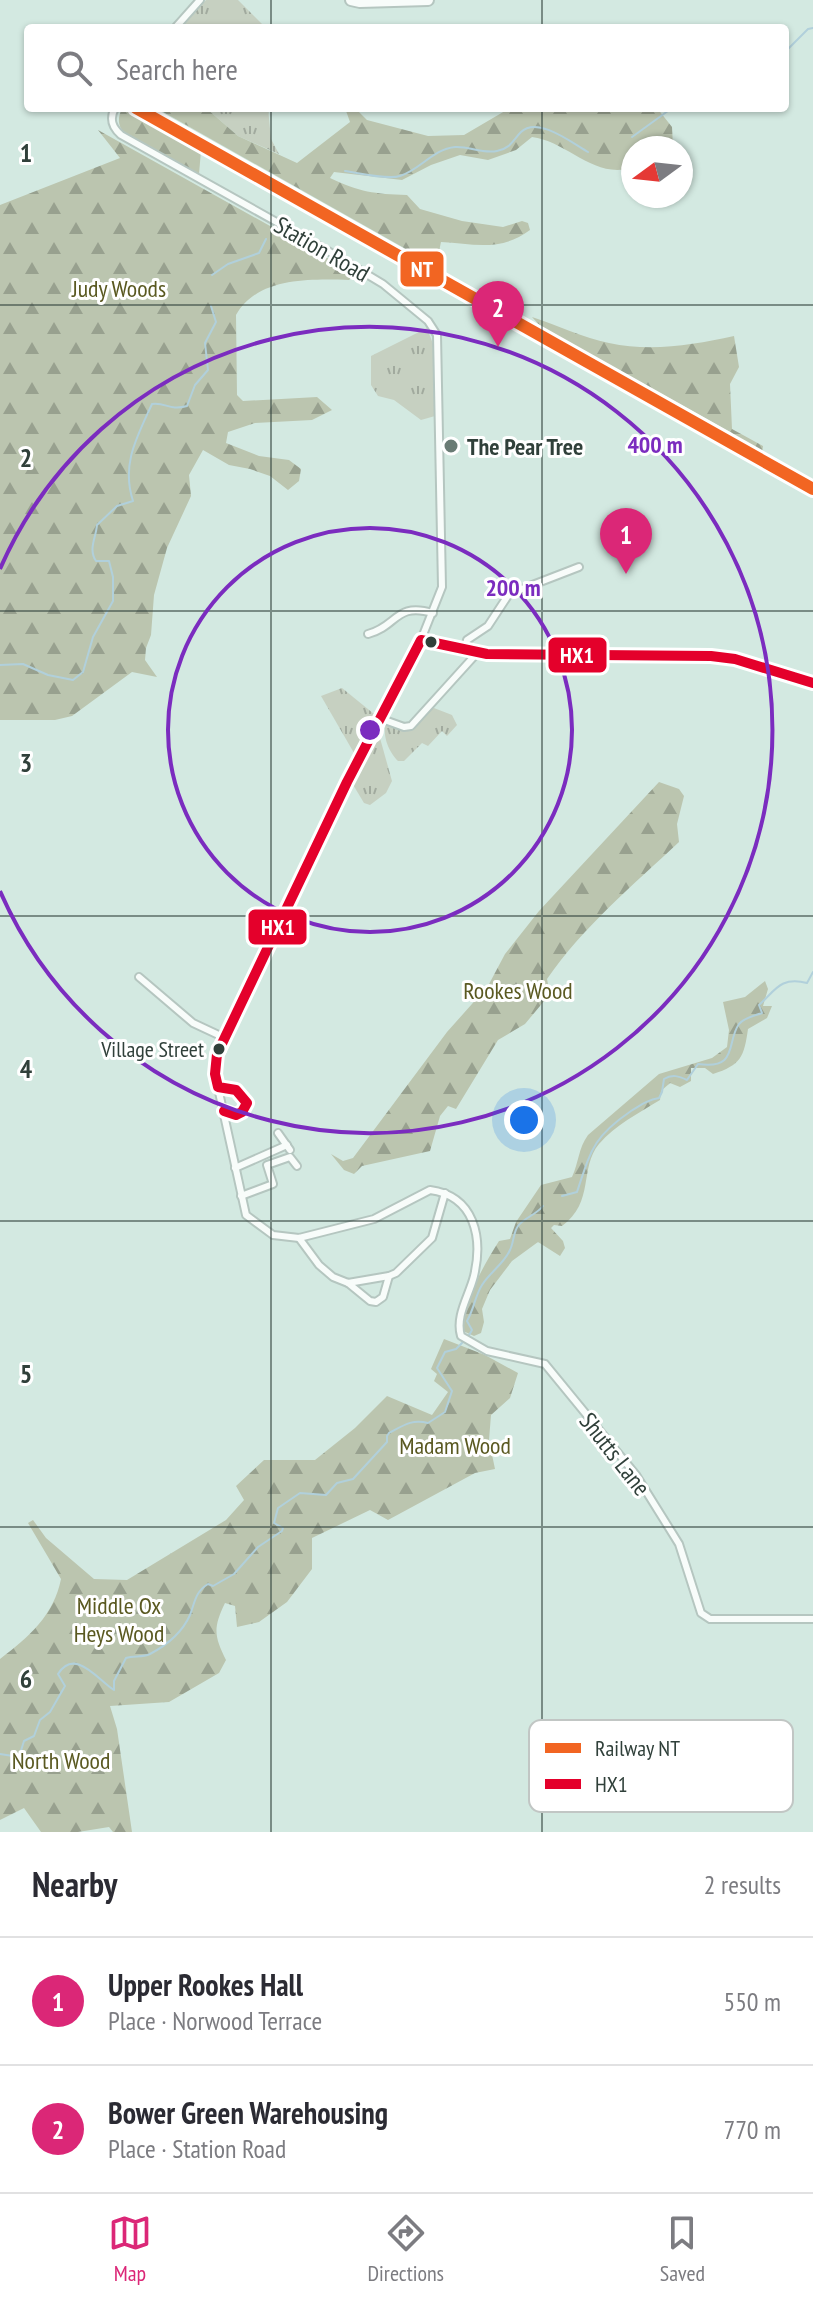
<!DOCTYPE html>
<html lang="en">
<head>
<meta charset="utf-8">
<style>
	body { margin:0; font-family:"PT Sans Narrow",sans-serif; background:#f2f2f3; color:#2b2b33 }
	.compass { position:absolute; left:621px; top:136px; width:72px; height:72px; border-radius:50%; background:#fff; box-shadow:0 2px 6px #0004; rotate:255deg }
	.you { position:absolute; left:524px; top:1120px; width:28px; height:28px; margin:-20px; border:6px solid #fff; border-radius:50%; background:#1a73e8; box-shadow:0 0 0 12px #1a73e833 }
	.badge { display:grid; place-items:center; width:52px; height:52px; border-radius:50%; background:#db2777; color:#fff; font-size:26px; font-weight:700 }
	.pin { position:absolute; translate:-50% -66px; filter:drop-shadow(0 2px 4px #0008) }
	.pin::after { content:''; position:absolute; top:42px; width:28px; height:24px; background:inherit; clip-path:polygon(0 0,100% 0,50% 100%) }
	.list { margin:0; padding:0; list-style:none }
	h2 { display:flex; justify-content:space-between; align-items:center; height:104px; margin:0; padding:0 32px; font-size:34px }
	h2 small { font-size:26px; font-weight:400; color:#7c7c81 }
	.list li { display:grid; grid-template-columns:52px 1fr auto; gap:24px; align-items:center; box-sizing:border-box; height:128px; padding:0 32px; border-top:2px solid #e1e1e2 }
	.list b { display:block; font-size:30px; white-space:nowrap }
	.list p { margin:0; font-size:26px; white-space:nowrap; color:#7c7c81 }
	.list em { font-size:26px; font-style:normal; color:#7c7c81 }
	.icon { flex:none; width:44px; height:44px; fill:none; stroke:currentColor; stroke-width:2; stroke-linecap:round; stroke-linejoin:round }
	.map { position:relative; flex:none; width:813px; height:1832px; overflow:hidden }
	.search { position:absolute; background:#fff; box-shadow:0 2px 6px #0004; left:24px; right:24px; top:24px; height:88px; display:flex; align-items:center; gap:20px; box-sizing:border-box; padding:0 28px; border-radius:8px; color:#7c7c81; font-size:30px }
	.sheet { height:360px; background:#fff }
	nav { display:flex; justify-content:space-around; align-items:center; box-sizing:border-box; height:112px; border-top:2px solid #e1e1e2; background:#fff; font-size:22px; color:#7c7c81 }
	nav a { display:grid; justify-items:center; gap:4px }
	nav .on { color:#db2777 }
	.map>svg:first-child { display:block }
</style>
</head>
<body>
<div class="map">
<svg width="813" height="1832" viewBox="0 0 813 1832">
	<defs>
		<pattern id="grass-tufts" width="24" height="20" patternUnits="userSpaceOnUse" patternTransform="scale(2)"><rect width="24" height="20" fill="#c6d0c1"/><path d="M3 7l-1-3M5 7V3M7 7l1-3M15 17l-1-3M17 17v-4M19 17l1-3" fill="none" stroke="#a1aa9e"/></pattern>
		<pattern id="forest-firs" width="22" height="20" patternUnits="userSpaceOnUse" patternTransform="scale(2)"><rect width="22" height="20" fill="#bbc5af"/><path d="M5 1l3.5 6h-7zM16 11l3.5 6h-7z" fill="#98a18f"/></pattern>
	</defs>
	<rect width="100%" height="100%" fill="#d3e9e1"/>
	<g fill="url(#grass-tufts)">
		<path d="M206,0H238L263,25L259,28H181Z"/>
		<path d="M206,108H268L271,139L279,154L238,136Z"/>
		<path d="M427,328L433,344L435,416L421,420L394,400L378,396L371,385V356Z"/>
		<path d="M342,688L374,714L354,753L321,696Z"/>
		<path d="M434,708L452,715L457,725L447,736L442,731L428,746L422,743L404,761H398C389,752 382,736 386,723L407,730L430,709Z"/>
		<path d="M378,731L392,781L386,793L370,805L364,803L352,783Z"/>
	</g>
	<g fill="url(#forest-firs)">
		<path d="M122,108H129L201,151L199,174L124,133C117,124 118,118 122,108Z"/>
		<path d="M156,108H206L238,136L297,163L350,122L345,108H355L367,120L428,136L464,135L510,108H657L672,127L673,146L633,148V167C596,181 567,141 532,137L516,150L488,160L460,155L431,165L402,180L334,172L330,178C360,192 374,194 407,195L420,209L462,221L503,227L522,221L528,223L530,230C501,252 474,244 441,242L436,266Z"/>
		<path d="M98,130L356,274L349,280C311,279 257,277 236,315L237,395L243,401L317,397L332,410L312,420L255,423L228,432L226,443L259,456L289,460L301,469L299,481L288,490L270,476L250,469L229,465L203,450L189,475L191,496L167,548L154,595L151,635L146,648L145,660L157,677L132,672L72,716L55,720H0V205L120,158Z"/>
		<path d="M532,317C557,325 584,338 609,343C651,352 693,345 734,336L739,367L730,384L732,429L763,446L762,454L735,439L732,433L541,327Z"/>
		<path d="M659,782L679,789L684,796L677,824L679,842C632,886 583,927 547,979L550,994L525,1024L498,1040L456,1109L448,1106L440,1116L430,1151L362,1166L354,1174L344,1170L331,1154L343,1161L353,1158L447,1032L488,986L505,954L539,911Z"/>
		<path d="M765,981L768,989L763,1006H772L767,1018L748,1029C744,1057 741,1065 713,1074L705,1068H691V1081L680,1087L670,1083L661,1091L660,1100C639,1113 615,1125 599,1144C579,1168 595,1202 562,1226L554,1225L551,1228L563,1241L565,1248L560,1256L538,1242L512,1261L490,1290L482,1309L484,1322L481,1333L474,1336L463,1331C466,1296 481,1270 499,1241L510,1239L516,1222L541,1185L572,1177C579,1162 578,1149 588,1135L659,1074L712,1058L727,1047L729,1030L723,1002L745,997Z"/>
		<path d="M444,1339L485,1355L518,1373L510,1398L491,1415L489,1440L495,1469L475,1473L388,1520L370,1510L312,1538V1569L287,1602L259,1622L237,1627L235,1606L225,1603C213,1628 214,1636 226,1660L219,1673L169,1702L110,1706L117,1729L132,1832H113L109,1827L78,1832H41L24,1808L0,1820V1659C29,1637 54,1615 61,1579L28,1523L33,1520L46,1538L94,1579L127,1580L226,1520L244,1500L236,1486L264,1460H315L355,1428L387,1396L432,1415L448,1392L434,1381L437,1374L431,1369Z"/>
	</g>
	<g fill="none" stroke-linecap="round" stroke-linejoin="round">
		<g stroke="#b1d0db" stroke-width="2">
			<path d="M785,52L808,29L813,28"/>
			<path d="M632,137L672,108"/>
			<path d="M345,171C359,173 388,180 400,176C420,170 433,149 455,147C469,146 482,154 497,151C510,149 513,140 521,132C538,116 572,143 588,152"/>
			<path d="M212,275L228,264L259,253L266,239"/>
			<path d="M0,665L23,664L48,675L73,680L83,672L93,637L113,601V577L109,561H96C88,549 96,538 97,525L117,506L133,501C121,464 137,437 152,404C166,402 169,411 187,406L195,385L208,370L205,343L216,322L211,306"/>
			<path d="M562,1196L577,1192C591,1150 593,1137 631,1111C641,1105 647,1100 659,1098L662,1092L664,1079C672,1074 679,1076 687,1080L698,1064C739,1070 726,1042 739,1024C745,1017 754,1016 762,1013L759,1005C775,991 780,976 807,983L813,972"/>
			<path d="M468,1337L472,1330L467,1321C474,1309 475,1296 482,1285C490,1272 504,1264 510,1250C514,1242 513,1233 518,1226C525,1217 536,1215 543,1206"/>
			<path d="M0,1754L19,1757L24,1741L34,1736L40,1720L50,1712L65,1686L58,1674C75,1647 98,1680 114,1690V1681L126,1658C134,1655 142,1658 150,1654C167,1645 182,1633 190,1615C195,1602 195,1592 208,1584L213,1586L234,1574L258,1547L282,1531L283,1528L274,1523L278,1508L300,1493L326,1495L337,1483L353,1479L387,1442V1436L389,1433C404,1425 412,1419 428,1423L445,1412L452,1391L437,1368L445,1352L456,1349L463,1342"/>
		</g>
		<defs>
			<g id="minor">
				<path d="M175,28L200,0"/>
				<path d="M115,108C109,119 112,127 121,135L323,248L383,284L428,321L437,335L442,587L421,640L347,782L230,1025L217,1054L215,1074L246,1215L273,1235L299,1238L374,1219L430,1190C475,1196 483,1238 474,1276C469,1296 455,1316 461,1336L487,1351L545,1364L636,1475L679,1544L701,1613L710,1619H813"/>
				<path d="M368,634C398,626 395,602 433,613"/>
				<path d="M421,640L487,654L711,656L735,659L813,683"/>
				<path d="M465,648L467,640L488,626L509,594L579,567"/>
				<path d="M379,718L404,727L411,726L478,652"/>
				<path d="M139,977L193,1023L225,1038"/>
				<path d="M218,1087C230,1085 243,1091 247,1103L242,1112L236,1115L224,1111"/>
				<path d="M278,1133L290,1150"/>
				<path d="M235,1168L287,1145"/>
				<path d="M241,1196L273,1184L267,1165L290,1157L297,1166"/>
				<path d="M299,1238L319,1265L333,1277L348,1283L389,1276L396,1273L432,1238L445,1193"/>
				<path d="M348,1283L370,1301L376,1302L383,1297L389,1276"/>
			</g>
			<path id="primary" d="M351,0L360,2L428,0"/>
		</defs>
		<use href="#minor" stroke="#b5c6c0" stroke-width="10"/>
		<use href="#primary" stroke="#b5c6c0" stroke-width="14"/>
		<use href="#minor" stroke="#f8fcfa" stroke-width="6"/>
		<use href="#primary" stroke="#f8fcfa" stroke-width="10"/>
		<path stroke="#ccd2d0" stroke-width="2" stroke-dasharray="16 8" stroke-linecap="butt" d="M145,108L813,484"/>
		<defs>
			<path id="bus-1" d="M224,1111L236,1115L242,1112L247,1103L236,1090L218,1087L215,1074L217,1054L347,782L421,640L487,654L711,656L735,659L813,683"/>
		</defs>
		<use href="#bus-1" stroke="#fff" stroke-width="16"/>
		<use href="#bus-1" stroke="#e4002b" stroke-width="10"/>
		<defs>
			<path id="rail-1" d="M136,108L813,489"/>
		</defs>
		<use href="#rail-1" stroke="#fff" stroke-width="18"/>
		<use href="#rail-1" stroke="#f26522" stroke-width="12"/>
	</g>
	<path fill="none" stroke="#30403a" stroke-width="2" stroke-opacity="0.55" d="M271,0V28M542,0V28M271,108V1832M542,108V1832M0,305H813M0,611H813M0,916H813M0,1221H813M0,1527H813"/>
	<g fill="none" stroke="#7b2cbf" stroke-width="4">
		<circle cx="370" cy="730" r="202"/>
		<path d="M0 569A403 403 0 1 1 0 891"/>
	</g>
	<circle fill="#697b74" stroke="#fff" stroke-width="3" cx="451" cy="446" r="8"/>
	<g fill="#30403a" stroke="#fff" stroke-width="3">
		<circle cx="431" cy="642" r="7"/>
		<circle cx="219" cy="1049" r="7"/>
	</g>
	<g text-anchor="middle" dominant-baseline="central" stroke-width="6" stroke-linejoin="round" paint-order="stroke">
		<g font-size="22" fill="#30403a" stroke="#fff" text-anchor="end">
			<text x="204" y="1049">Village Street</text>
		</g>
		<g font-size="24" fill="#30403a" stroke="#fff">
			<text transform="translate(322 249) rotate(30)">Station Road</text>
			<text transform="translate(615 1454) rotate(52)">Shutts Lane</text>
		</g>
		<g font-size="24" fill="#5a5921" stroke="#fff">
			<text x="119" y="288">Judy Woods</text>
			<text x="518" y="990">Rookes Wood</text>
			<text x="455" y="1445">Madam Wood</text>
			<text x="119" y="1605">Middle Ox<tspan x="119" dy="28">Heys Wood</tspan></text>
			<text x="61" y="1760">North Wood</text>
		</g>
		<g font-size="24" font-weight="bold" fill="#30403a" stroke="#fff" text-anchor="start">
			<text x="467" y="446">The Pear Tree</text>
		</g>
	</g>
	<rect x="529" y="1720" width="264" height="92" rx="12" fill="#fff" stroke="#c1c6c4" stroke-width="2"/>
	<rect x="545" y="1743" width="36" height="10" fill="#f26522"/>
	<rect x="545" y="1779" width="36" height="10" fill="#e4002b"/>
	<g font-size="22" fill="#30403a">
		<text x="595" y="1756">Railway NT</text>
		<text x="595" y="1792">HX1</text>
	</g>
	<g font-size="26" text-anchor="middle" font-weight="bold" fill="#30403a" stroke="#fff" stroke-width="6" stroke-linejoin="round" paint-order="stroke">
		<text x="26" y="162">1</text>
		<text x="26" y="467">2</text>
		<text x="26" y="772">3</text>
		<text x="26" y="1078">4</text>
		<text x="26" y="1383">5</text>
		<text x="26" y="1688">6</text>
	</g>
	<circle cx="370" cy="730" r="12" fill="#7b2cbf" stroke="#fff" stroke-width="4"/>
	<g font-size="24" text-anchor="middle" font-weight="bold" fill="#7b2cbf" stroke="#fff" stroke-width="6" stroke-linejoin="round" paint-order="stroke">
		<text x="655" y="453">400 m</text>
		<text x="513" y="596">200 m</text>
	</g>
	<g stroke="#fff" stroke-width="3">
		<rect x="399" y="250" width="46" height="38" rx="8" fill="#f26522"/>
		<rect x="547" y="636" width="61" height="38" rx="8" fill="#e4002b"/>
		<rect x="247" y="908" width="61" height="38" rx="8" fill="#e4002b"/>
	</g>
	<g font-size="22" text-anchor="middle" font-weight="bold" fill="#fff">
		<text x="422" y="277">NT</text>
		<text x="577" y="663">HX1</text>
		<text x="278" y="935">HX1</text>
	</g>
</svg>
<svg class="compass" viewBox="-18 -18 36 36"><path d="M0-13l5 13h-10z" fill="#e53935"/><path d="M0 13l5-13h-10z" fill="#7c7c81"/></svg>
<div class="you"></div>
<div class="pin badge" style="left:626px;top:574px">1</div>
<div class="pin badge" style="left:498px;top:347px">2</div>
<div class="search"><svg class="icon" aria-label="search" viewBox="0 0 24 24"><circle cx="10" cy="10" r="6"/><path d="M15 15l6 6"/></svg>Search here</div>
</div>
<section class="sheet">
<h2>Nearby<small>2 results</small></h2>
<ul class="list">
<li><span class="badge">1</span><div><b>Upper Rookes Hall</b><p>Place · Norwood Terrace</p></div><em>550 m</em></li>
<li><span class="badge">2</span><div><b>Bower Green Warehousing</b><p>Place · Station Road</p></div><em>770 m</em></li>
</ul>
</section>
<nav>
<a class="on"><svg class="icon" aria-label="map" viewBox="0 0 24 24"><path d="M3 6l6-2 6 2 6-2v14l-6 2-6-2-6 2zM9 4v14M15 6v14"/></svg>Map</a>
<a><svg class="icon" aria-label="directions" viewBox="0 0 24 24"><path d="M12 3l9 9-9 9-9-9zM9 14v-3h6M13 9l2 2-2 2"/></svg>Directions</a>
<a><svg class="icon" aria-label="saved" viewBox="0 0 24 24"><path d="M7 4h10v16l-5-4-5 4z"/></svg>Saved</a>
</nav>
</body>
</html>
